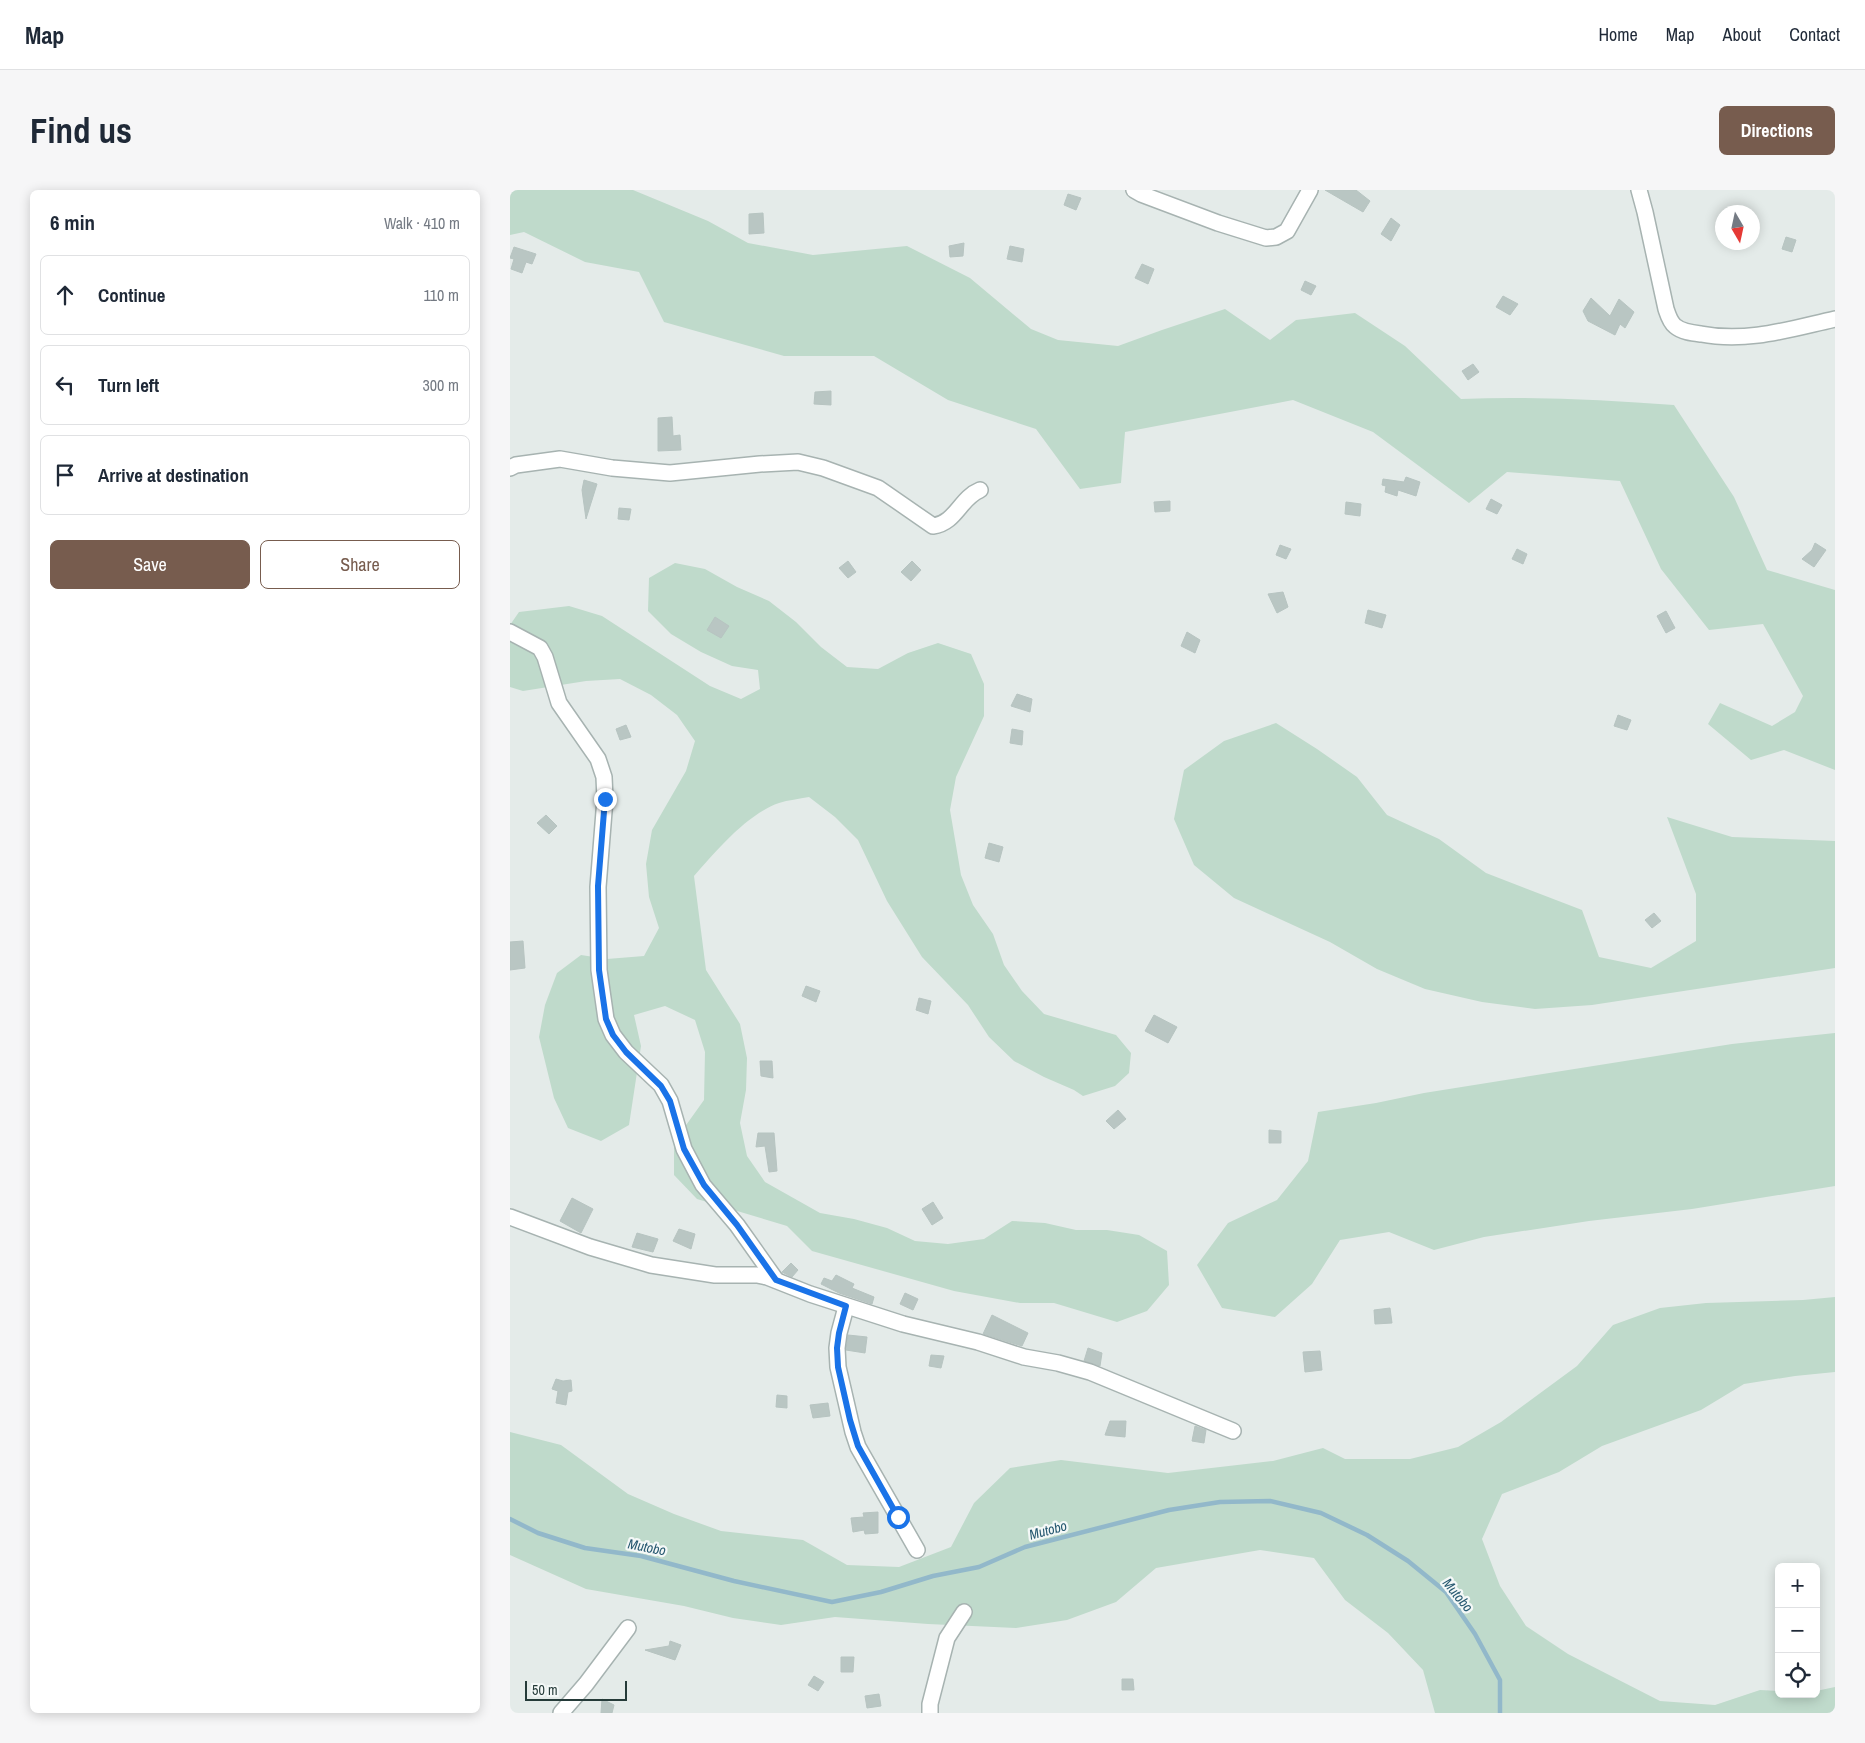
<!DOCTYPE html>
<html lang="en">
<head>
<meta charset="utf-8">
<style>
	body { margin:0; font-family:"Archivo Narrow",sans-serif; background:#f6f6f7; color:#1f2937 }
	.controls { position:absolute; right:15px; bottom:15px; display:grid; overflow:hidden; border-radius:8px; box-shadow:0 2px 12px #0003 }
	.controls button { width:45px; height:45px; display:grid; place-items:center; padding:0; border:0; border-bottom:1px solid #e0e1e3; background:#fff; color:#1f2937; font:25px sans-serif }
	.compass { position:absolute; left:1205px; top:15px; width:45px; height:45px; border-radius:50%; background:#fff; box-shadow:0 2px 12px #0003; rotate:171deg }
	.scale { position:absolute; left:15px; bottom:12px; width:102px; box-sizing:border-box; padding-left:5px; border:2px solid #253b39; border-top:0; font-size:14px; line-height:18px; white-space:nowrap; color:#253b39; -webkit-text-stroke:4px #f4f8f7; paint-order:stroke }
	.stop { position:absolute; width:15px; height:15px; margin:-11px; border:4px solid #1a73e8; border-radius:50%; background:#fff }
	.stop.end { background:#1a73e8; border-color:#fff; box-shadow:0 1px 5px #0008 }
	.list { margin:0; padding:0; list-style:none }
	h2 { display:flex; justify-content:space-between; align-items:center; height:65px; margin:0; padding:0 20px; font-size:21px }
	h2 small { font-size:16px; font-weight:400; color:#747a83 }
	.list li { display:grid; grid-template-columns:32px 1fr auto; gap:15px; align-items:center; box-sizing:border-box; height:80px; margin:0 10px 10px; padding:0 10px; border:1px solid #e0e1e3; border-radius:8px }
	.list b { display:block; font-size:19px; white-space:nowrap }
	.list em { font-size:16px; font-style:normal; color:#747a83 }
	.actions { display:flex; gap:10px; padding:15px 20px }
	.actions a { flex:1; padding:11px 0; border:1px solid #775c4e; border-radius:8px; text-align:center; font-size:18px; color:#775c4e }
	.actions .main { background:#775c4e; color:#fff }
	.icon { flex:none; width:28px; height:28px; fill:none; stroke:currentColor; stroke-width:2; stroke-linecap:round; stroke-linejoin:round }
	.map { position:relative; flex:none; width:1325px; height:1523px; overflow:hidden; border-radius:8px }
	header { display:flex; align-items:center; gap:30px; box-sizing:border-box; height:70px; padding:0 25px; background:#fff; border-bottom:1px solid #e0e1e3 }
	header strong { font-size:24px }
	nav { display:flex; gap:28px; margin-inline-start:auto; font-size:18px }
	.intro { display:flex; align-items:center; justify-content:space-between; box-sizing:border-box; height:120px; padding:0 30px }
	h1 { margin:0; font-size:35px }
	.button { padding:12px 22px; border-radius:8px; background:#775c4e; color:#fff; font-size:18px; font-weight:700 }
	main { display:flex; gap:30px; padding:0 30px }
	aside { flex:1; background:#fff; border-radius:8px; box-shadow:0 2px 12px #0003 }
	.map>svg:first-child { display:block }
</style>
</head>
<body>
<header>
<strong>Map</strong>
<nav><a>Home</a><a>Map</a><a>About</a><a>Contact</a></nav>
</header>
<div class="intro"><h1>Find us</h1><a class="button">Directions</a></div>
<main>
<aside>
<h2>6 min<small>Walk · 410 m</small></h2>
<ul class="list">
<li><svg class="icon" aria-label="ahead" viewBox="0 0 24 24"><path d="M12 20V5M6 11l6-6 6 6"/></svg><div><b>Continue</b></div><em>110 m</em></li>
<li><svg class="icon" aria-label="left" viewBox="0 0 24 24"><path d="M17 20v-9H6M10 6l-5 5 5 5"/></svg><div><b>Turn left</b></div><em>300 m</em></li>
<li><svg class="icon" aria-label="arrive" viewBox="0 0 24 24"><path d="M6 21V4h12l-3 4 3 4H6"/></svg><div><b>Arrive at destination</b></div></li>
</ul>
<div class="actions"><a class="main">Save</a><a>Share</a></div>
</aside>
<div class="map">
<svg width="1325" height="1523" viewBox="0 0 1325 1523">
	<rect width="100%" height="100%" fill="#e4ebe9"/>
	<g fill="#bfdacb">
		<path d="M0,0H123L198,31L238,53L303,65L397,56L460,88L521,139L548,150L608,156L652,140L715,119L760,150L786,130L845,123L895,156L951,209C1022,206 1093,210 1164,215L1224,307L1257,380L1325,400V580L1274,560L1241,570L1198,534L1210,513L1262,536L1285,522L1293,506L1253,434L1199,440L1151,379L1110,291L997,282L959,313L863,242L783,210L615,242L611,293L570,299L526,239L438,210L364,166H274L154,132L129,82L75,72L14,42L0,45Z"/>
		<path d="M165,373L195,379L227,397L259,411L286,432L311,457L337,477L368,479L398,463L428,453L461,464L474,494V526L446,587L440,620L451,685L463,715L483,744L494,775L512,801L534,824L606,845L621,863L619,883L605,896L573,906L564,900L534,887L504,871L479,847L458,815L412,767L377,711L348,650L325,627L299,607C289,609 278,610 269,613C237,624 206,661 184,686L196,780L230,834L237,868L236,900L230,933L237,966L255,992L310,1023L344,1029L377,1038L405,1051L438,1054L474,1049L502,1031L535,1033L566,1040H597L629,1045L657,1061L659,1095L637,1121L607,1132L544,1113H510L444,1101L302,1061L277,1036L187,1009L164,985V952L194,910L195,862L185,830L155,816L124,825L131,856L119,935L91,951L58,938L44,908L29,847L35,815L47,783L71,765L97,769L134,766L149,738L139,707L136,674L142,640L176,581L185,551L167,525L141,505L110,489L76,491L13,501L0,497V435L9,422L59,416L92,426L200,496L231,509L250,499L248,480L222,476L191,462L161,444L138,421L139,388Z"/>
		<path d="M766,533L807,559L847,587L877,625L929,649L976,683L1072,720L1089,767L1141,778L1186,751V704L1157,627L1222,647L1325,651V778L1082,815L1025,819L972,812L915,799L867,779L820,752L724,708L684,675L664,629L674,580L714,551Z"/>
		<path d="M1325,843V996L1182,1019L1079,1031L974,1047L924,1060L879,1042L830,1050L802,1094L765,1127L712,1118L687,1075L718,1033L767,1010L798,971L808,922L866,913L914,903L1222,854Z"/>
		<path d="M1325,1107V1182L1285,1186L1234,1194L1191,1220L1092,1256L1049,1282L992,1304L972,1349L990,1396L1016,1436L1058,1464L1150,1511L1205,1515L1250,1500L1269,1501V1504H1306V1501L1325,1497V1523H925L913,1480L878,1443L835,1410L804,1368L750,1360L646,1378L606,1412L557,1430L506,1438L418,1434L325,1427L271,1435L223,1428L174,1416L76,1399L0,1365V1242L51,1255L118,1304L164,1324L211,1341L293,1350L337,1375L389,1377L441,1357L464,1313L500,1278L551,1270L658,1283L763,1271L813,1258L835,1269H900L948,1257L991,1232L1067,1176L1103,1135L1150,1118L1196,1113L1293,1110Z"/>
	</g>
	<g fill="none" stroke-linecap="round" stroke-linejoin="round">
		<path stroke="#92b8ca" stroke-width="4.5" d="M0,1329L28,1343L75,1358L131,1366L224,1391L322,1412L371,1402L423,1386L469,1377L515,1357L659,1320L710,1312L760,1311L811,1323L857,1345L898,1371L936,1402L965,1444L990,1490V1523"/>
	</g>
	<g fill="#b9c6c3" stroke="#b7c4c1">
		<path d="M815,0H846L860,11L853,22Z"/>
		<path d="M558,4L571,8L566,20L554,15Z"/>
		<path d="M253,23L254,43L239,44V24Z"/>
		<path d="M881,28L890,35L881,51L871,44Z"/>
		<path d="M1276,47L1286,50L1282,62L1272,59Z"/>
		<path d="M454,53L453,66L440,67L439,56Z"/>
		<path d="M500,56L514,59L512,72L497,69Z"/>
		<path d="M4,57L26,64L22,74L16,72L12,83L1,79L4,69L0,68Z"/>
		<path d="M632,74L644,79L638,94L625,88Z"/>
		<path d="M795,91L806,96L801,105L791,100Z"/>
		<path d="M993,106L1008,114L1000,125L986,117Z"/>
		<path d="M1081,108L1100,126L1109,109L1124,122L1115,138L1110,134L1105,145L1078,131L1073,121Z"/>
		<path d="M963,174L969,182L958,190L952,181Z"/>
		<path d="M321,201V215L304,214L305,202Z"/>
		<path d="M162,227L163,246L170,245L171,260L148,261V228Z"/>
		<path d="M896,287L910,292L906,306L888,300L887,306L875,302L876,296L872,295L873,289L894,292Z"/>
		<path d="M74,290L87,294L76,329L72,300Z"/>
		<path d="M981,309L992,315L987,324L976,319Z"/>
		<path d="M660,311V321L645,322L644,312Z"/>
		<path d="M836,312L851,314L850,326L835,324Z"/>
		<path d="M109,318L121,319L119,330L108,329Z"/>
		<path d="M1305,353L1316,360L1304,377L1292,369L1302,360Z"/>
		<path d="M770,355L781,359L776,369L766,365Z"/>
		<path d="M1007,359L1017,364L1013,374L1002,369Z"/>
		<path d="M338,371L346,382L338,388L329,378Z"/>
		<path d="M402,371L411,380L401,391L391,382Z"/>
		<path d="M773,402L778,417L767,423L758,404Z"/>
		<path d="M858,420L876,425L872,438L855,433Z"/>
		<path d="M1156,421L1165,438L1156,443L1147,426Z"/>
		<path d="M205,427L219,436L211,448L197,440Z"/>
		<path d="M677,442L690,450L685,463L671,456Z"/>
		<path d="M507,504L522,509L520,522L501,516Z"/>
		<path d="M1108,525L1121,530L1117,540L1104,536Z"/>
		<path d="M116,535L121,547L110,550L106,539Z"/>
		<path d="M502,539L513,541L512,555L500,553Z"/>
		<path d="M36,625L47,636L39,644L27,633Z"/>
		<path d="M479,653L493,657L489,672L475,668Z"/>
		<path d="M1144,723L1151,731L1142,738L1135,730Z"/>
		<path d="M13,751L15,778L0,780V752Z"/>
		<path d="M296,796L310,801L306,812L292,806Z"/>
		<path d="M409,808L421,811L418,824L406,820Z"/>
		<path d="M644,825L667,837L658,853L635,841Z"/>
		<path d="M250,871H262L263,888L251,886Z"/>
		<path d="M608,920L616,929L604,939L596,931Z"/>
		<path d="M759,940L771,941V953H759Z"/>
		<path d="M248,943H264L267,981L259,982L255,956L246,957Z"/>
		<path d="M62,1008L83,1019L71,1043L50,1031Z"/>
		<path d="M423,1012L433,1028L422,1035L412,1019Z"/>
		<path d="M169,1039L185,1044L181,1059L163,1051Z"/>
		<path d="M127,1043L148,1049L143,1062L122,1057Z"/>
		<path d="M281,1073L288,1080L282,1087L272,1082Z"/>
		<path d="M326,1085L344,1094L342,1098L364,1107L362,1114L329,1103L311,1094L314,1088L322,1091Z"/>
		<path d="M395,1103L408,1109L403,1120L390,1114Z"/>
		<path d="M880,1118L882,1133L865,1134L864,1120Z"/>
		<path d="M482,1125L518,1143L512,1156L473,1144Z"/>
		<path d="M338,1145L357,1147L355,1163L336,1160Z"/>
		<path d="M578,1158L592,1163L590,1176L574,1171Z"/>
		<path d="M810,1161L812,1180L795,1182L793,1162Z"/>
		<path d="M421,1165L434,1166L431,1178L419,1176Z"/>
		<path d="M46,1189L53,1191L61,1190L62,1201L58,1202L56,1215L46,1213L48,1201L42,1199Z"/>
		<path d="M267,1205L277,1206V1218L266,1217Z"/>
		<path d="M318,1213L320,1226L303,1228L300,1215Z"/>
		<path d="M600,1231H616L615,1247L595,1245Z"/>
		<path d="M685,1236L696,1240L694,1253L682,1251Z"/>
		<path d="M368,1322V1343L355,1344L354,1340L343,1342L341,1328L354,1327L353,1323Z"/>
		<path d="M160,1451L171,1455L165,1470L135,1460L159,1456Z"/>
		<path d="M331,1467H344L343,1482H331Z"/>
		<path d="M304,1486L314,1492L308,1501L298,1495Z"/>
		<path d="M612,1489H623L624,1500H612Z"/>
		<path d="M369,1504L371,1516L357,1518L355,1506Z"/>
		<path d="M92,1509L104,1515L102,1523H91Z"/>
	</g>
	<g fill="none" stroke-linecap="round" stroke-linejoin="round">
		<defs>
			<g id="minor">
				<path d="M624,0L631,4L708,33L756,48L766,47L777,41L800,0"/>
				<path d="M1129,0L1135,22L1156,119C1158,125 1160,132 1165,136C1172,142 1182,143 1191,144C1237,153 1280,139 1325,129"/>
				<path d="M0,278L6,275L50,269L102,278L160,283L250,274L288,272L313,278L368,298L423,336C446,333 450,308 470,300"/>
				<path d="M0,442L30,458L35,467L49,513L88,569L94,587L95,609L88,697L89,780L96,829L103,845L116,862L151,895L160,911L174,959L193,995L227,1035L266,1090"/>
				<path d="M0,1027L80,1057L141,1075L205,1085H247L257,1087L300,1104L393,1134L468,1152L514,1167L548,1173L580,1182L723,1241"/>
				<path d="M336,1117L329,1143L327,1158L328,1177L343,1242L348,1257L360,1278L407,1360"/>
				<path d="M51,1523L76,1494L118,1438"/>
				<path d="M420,1523V1514L437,1448L454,1422"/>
			</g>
		</defs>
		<use href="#minor" stroke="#a7b3b1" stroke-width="18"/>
		<use href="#minor" stroke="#fff" stroke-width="15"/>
	</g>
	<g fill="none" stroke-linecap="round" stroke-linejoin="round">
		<path stroke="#1a73e8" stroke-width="6" d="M95,609L88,696L89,780L96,829L103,845L116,862L151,896L160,911L174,959L194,995L227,1035L266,1090L336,1116L329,1143L327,1158L328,1177L340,1230L348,1256L388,1327"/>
	</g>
	<g text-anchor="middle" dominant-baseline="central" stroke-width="4.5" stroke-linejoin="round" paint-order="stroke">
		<g font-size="14" font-style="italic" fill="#265870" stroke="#f4f8f7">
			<text transform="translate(538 1340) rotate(-15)">Mutobo</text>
			<text transform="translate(137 1357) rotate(11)">Mutobo</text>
			<text transform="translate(948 1405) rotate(51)">Mutobo</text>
		</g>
	</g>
</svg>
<div class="controls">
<button>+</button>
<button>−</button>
<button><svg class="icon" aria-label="locate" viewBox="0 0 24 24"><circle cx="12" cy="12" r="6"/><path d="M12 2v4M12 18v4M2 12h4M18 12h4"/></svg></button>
</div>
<svg class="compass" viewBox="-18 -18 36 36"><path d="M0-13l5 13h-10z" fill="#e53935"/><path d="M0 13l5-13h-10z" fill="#747a83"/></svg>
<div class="scale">50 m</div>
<div class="stop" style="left:388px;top:1327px"></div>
<div class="stop end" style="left:95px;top:609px"></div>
</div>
</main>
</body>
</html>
